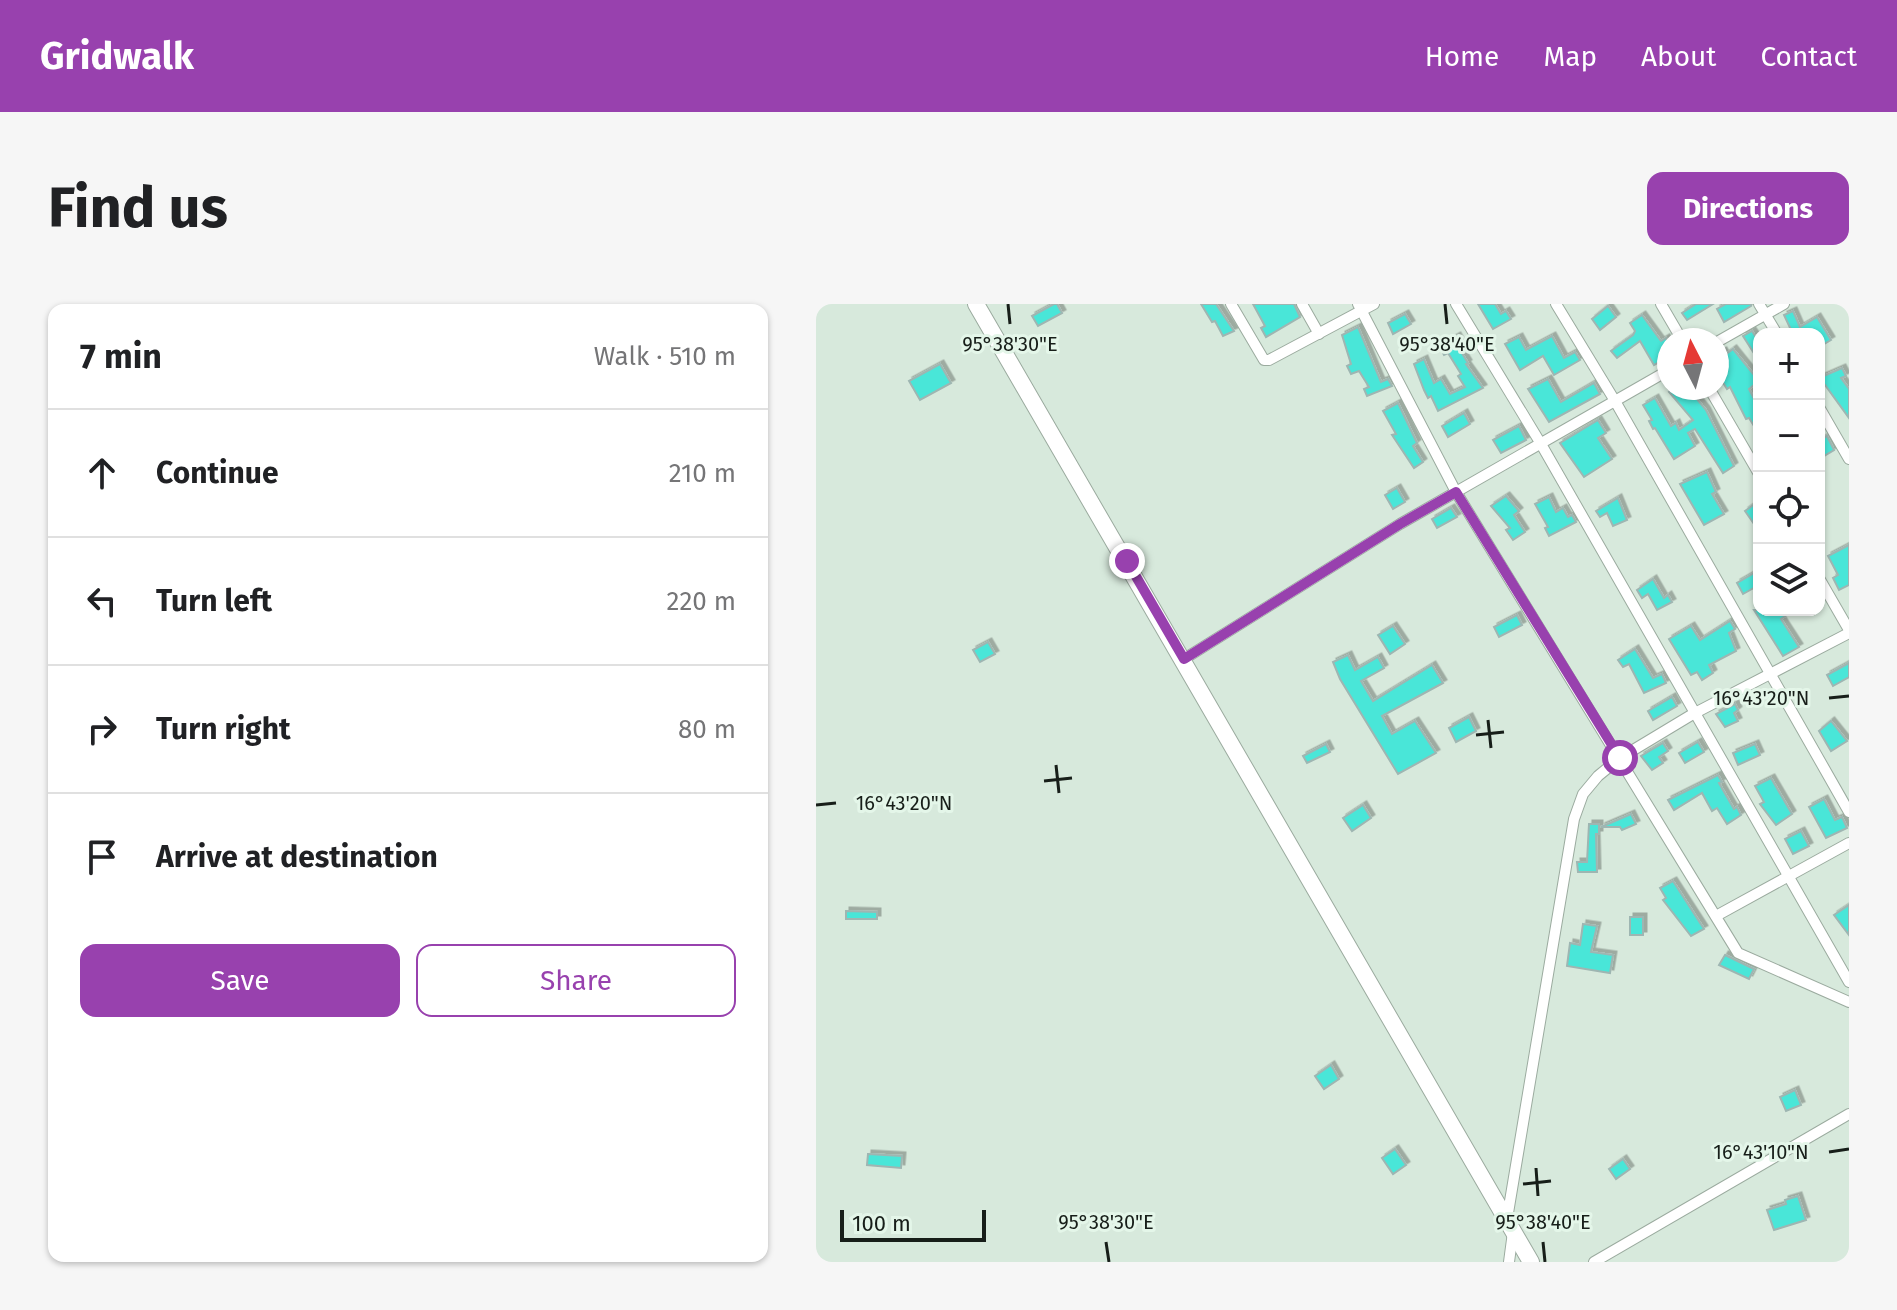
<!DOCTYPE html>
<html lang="en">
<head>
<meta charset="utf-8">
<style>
	body { margin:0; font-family:"Fira Sans",sans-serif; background:#f6f6f6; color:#202124 }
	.controls { position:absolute; right:24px; top:24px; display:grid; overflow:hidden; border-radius:16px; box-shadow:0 2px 6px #0004 }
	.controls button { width:72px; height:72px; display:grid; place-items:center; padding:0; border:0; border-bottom:2px solid #e0e0e0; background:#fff; color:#202124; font:40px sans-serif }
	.compass { position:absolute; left:841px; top:24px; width:72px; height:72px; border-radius:50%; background:#fff; box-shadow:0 2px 6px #0004; rotate:354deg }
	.scale { position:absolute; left:24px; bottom:20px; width:146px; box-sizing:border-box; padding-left:8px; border:4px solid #171e19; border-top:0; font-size:22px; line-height:28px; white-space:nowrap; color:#171e19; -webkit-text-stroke:6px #e4f6e9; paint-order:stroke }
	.stop { position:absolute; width:24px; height:24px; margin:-18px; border:6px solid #9841ae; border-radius:50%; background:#fff }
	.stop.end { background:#9841ae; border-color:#fff; box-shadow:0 2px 8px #0008 }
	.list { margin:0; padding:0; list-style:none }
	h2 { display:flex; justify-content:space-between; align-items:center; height:104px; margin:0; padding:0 32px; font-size:34px }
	h2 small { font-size:26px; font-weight:400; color:#757577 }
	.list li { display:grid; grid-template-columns:52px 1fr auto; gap:24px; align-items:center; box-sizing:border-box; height:128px; padding:0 32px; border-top:2px solid #e0e0e0 }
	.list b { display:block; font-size:30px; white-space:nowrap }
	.list em { font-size:26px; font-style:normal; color:#757577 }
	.actions { display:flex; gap:16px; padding:24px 32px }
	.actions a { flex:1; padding:18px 0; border:2px solid #9841ae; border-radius:16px; text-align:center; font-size:28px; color:#9841ae }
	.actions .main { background:#9841ae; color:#fff }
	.icon { flex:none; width:44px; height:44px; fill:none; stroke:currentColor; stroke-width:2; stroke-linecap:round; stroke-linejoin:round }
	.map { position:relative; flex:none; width:1033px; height:958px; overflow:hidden; border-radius:16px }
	header { display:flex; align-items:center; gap:48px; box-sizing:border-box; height:112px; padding:0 40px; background:#9841ae; color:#fff }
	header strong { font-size:38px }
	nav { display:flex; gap:44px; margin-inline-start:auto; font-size:28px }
	.intro { display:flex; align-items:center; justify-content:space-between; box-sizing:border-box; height:192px; padding:0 48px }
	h1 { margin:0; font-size:56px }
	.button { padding:20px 36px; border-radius:16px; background:#9841ae; color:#fff; font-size:28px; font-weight:700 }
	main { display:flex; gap:48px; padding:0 48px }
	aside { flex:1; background:#fff; border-radius:16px; box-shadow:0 2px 6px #0004 }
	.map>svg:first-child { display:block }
</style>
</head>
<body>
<header>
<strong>Gridwalk</strong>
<nav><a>Home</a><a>Map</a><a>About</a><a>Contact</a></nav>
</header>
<div class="intro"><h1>Find us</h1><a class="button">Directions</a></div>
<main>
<aside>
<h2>7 min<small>Walk · 510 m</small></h2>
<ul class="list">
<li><svg class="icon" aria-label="ahead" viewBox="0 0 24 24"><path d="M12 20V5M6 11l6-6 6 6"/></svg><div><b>Continue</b></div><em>210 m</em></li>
<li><svg class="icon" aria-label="left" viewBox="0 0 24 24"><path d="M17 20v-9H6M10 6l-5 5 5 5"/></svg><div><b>Turn left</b></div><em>220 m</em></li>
<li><svg class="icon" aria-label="right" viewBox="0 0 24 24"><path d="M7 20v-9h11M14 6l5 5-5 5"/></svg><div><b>Turn right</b></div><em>80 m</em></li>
<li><svg class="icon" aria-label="arrive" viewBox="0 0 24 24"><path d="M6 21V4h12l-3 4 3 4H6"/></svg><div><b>Arrive at destination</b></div></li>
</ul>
<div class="actions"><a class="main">Save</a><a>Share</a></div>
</aside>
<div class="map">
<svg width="1033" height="958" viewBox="0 0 1033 958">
	<defs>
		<filter id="shadow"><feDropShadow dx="3.5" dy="-3.5" stdDeviation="0" flood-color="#0004"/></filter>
	</defs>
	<rect width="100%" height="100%" fill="#d7e9dc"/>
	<g fill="#4ae6d8" stroke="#9eb6b2" stroke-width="2" filter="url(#shadow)">
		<path d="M238,0H241L246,9L222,22L216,12Z"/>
		<path d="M385,0H400L418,27L407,32L399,17L396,18Z"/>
		<path d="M437,0H478L484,13L450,33L445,24L449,22Z"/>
		<path d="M662,0H679L685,10L690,7L695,15L677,25Z"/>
		<path d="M880,0H897L871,16L866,9Z"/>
		<path d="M910,0H935V2L908,18L901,5Z"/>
		<path d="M792,2L800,13L784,26L776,15Z"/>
		<path d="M977,7L984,23L1001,13L1015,36L1003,43V30H973L976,28L968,11Z"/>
		<path d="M589,10L595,20L577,30L572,19Z"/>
		<path d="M826,11L845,37L850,34L853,40V52L838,61L824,37L801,54L795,47L817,31L819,27L814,19Z"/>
		<path d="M542,23L565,78L572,75L576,82L551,92L548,85L553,83L543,67L535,70L531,62L535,60L526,31Z"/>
		<path d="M936,27L943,38V57L927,32Z"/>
		<path d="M641,32L646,41L642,43L652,59L650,60L667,84L622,107L615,92L612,94L608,86L598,60L608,55L618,79L625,75L634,90L649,83L642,72L645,70L632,49L628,51L623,42Z"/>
		<path d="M736,32L748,54L759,48L764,56L738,71L727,52L704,66L689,40L703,33L710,46Z"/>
		<path d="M917,45L943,77L933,85L943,104V130L933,114L930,115L914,83L911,85L901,69V50L907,47L909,51Z"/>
		<path d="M124,60L135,79L104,96L93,77Z"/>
		<path d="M1026,64L1030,72L1025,74L1033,85V114L1009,81L1007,82L1003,74Z"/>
		<path d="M732,75L745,98L778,79L784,90L733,118L712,85Z"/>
		<path d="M859,84H872L890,106L918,162L907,169L879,125L872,129L879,142L858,155L839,124L837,125L833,117L836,116L827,101L839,94L855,122L860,119L863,126L877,116L853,88Z"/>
		<path d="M582,99L601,139L597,142L607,158L598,164L576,131L580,130L567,107Z"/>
		<path d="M648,109L654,120L632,133L626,122Z"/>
		<path d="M782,116L790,129L782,134L796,155L768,173L744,139Z"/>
		<path d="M703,122L710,136L685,149L677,136Z"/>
		<path d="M1011,132L1018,146L1003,155V137Z"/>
		<path d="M891,168L900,188L896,190L908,210L888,221L864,180Z"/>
		<path d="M581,184L589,198L577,205L569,191Z"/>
		<path d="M690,192L703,207L698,211L709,228L697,236L690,226L694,224L675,202Z"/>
		<path d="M733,193L740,208L747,204L752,213L756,211L760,218L733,232L729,224L732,223L719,200Z"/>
		<path d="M802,194L811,216L797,222L791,209L784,213L780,207Z"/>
		<path d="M943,197V227L929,207Z"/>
		<path d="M635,204L641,213L621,224L616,215Z"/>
		<path d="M1033,241V281L1023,286L1017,274L1022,271L1012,252Z"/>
		<path d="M940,268L943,281L927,290L921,279Z"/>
		<path d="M837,275L848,294L852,291L856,298L841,306L832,290L826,294L821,286Z"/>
		<path d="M938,306H978L965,315L983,343L967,352Z"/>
		<path d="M701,311L706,321L683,333L678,323Z"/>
		<path d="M914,317L919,325L913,329L920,347L893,361L897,369L886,376L881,368L875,371L853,335L875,322L884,336Z"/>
		<path d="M577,322L589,340L574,350L562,331Z"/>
		<path d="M172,338L179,350L164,358L157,346Z"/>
		<path d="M819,345L837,374L846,370L850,379L828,389L813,360L807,363L802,356Z"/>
		<path d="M532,351L539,366L562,353L568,364L545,377L557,397L616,361L627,379L566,412L576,430L599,417L620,449L582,470L524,375L517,358Z"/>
		<path d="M1033,359V373L1017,382L1011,371Z"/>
		<path d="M856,393L861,402L837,416L832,407Z"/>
		<path d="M919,400L922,406L918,409L922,417L909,423L900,410Z"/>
		<path d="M653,413L660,427L640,438L633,424Z"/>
		<path d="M1015,417L1031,437L1015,447L1003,427Z"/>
		<path d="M882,438L888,448L869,459L863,449Z"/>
		<path d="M847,439L852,447L843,453L847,459L836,466L825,452Z"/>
		<path d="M510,440L514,448L491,459L487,452Z"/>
		<path d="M939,440L944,451L922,461L917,449Z"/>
		<path d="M902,471L906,478L903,479L918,505L921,503L925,511L911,520L901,504L896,507L886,489L858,506L852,496Z"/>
		<path d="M955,474L976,510L960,521L944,500L948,498L939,482Z"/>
		<path d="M1008,495L1019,516L1026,513L1031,524L1010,534L993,503Z"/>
		<path d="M547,501L555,514L536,527L527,514Z"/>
		<path d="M815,510L820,520L806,526L804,523H785Z"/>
		<path d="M773,520H783V530H780L781,568H762L761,558H771Z"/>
		<path d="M985,527L993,542L977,550L969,535Z"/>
		<path d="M857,577L888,625L875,632L847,596L850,594L844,584Z"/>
		<path d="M1033,601V631L1018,611Z"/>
		<path d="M30,607L61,608V615H30Z"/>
		<rect x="814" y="613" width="13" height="18"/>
		<path d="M767,620L781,622L775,648L797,651L794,669L751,662L754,639L764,641Z"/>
		<path d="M909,651L938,665L933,675L903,661Z"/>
		<path d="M515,761L523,775L508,785L499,772Z"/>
		<path d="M979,786L985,801L970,807L964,793Z"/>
		<path d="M579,845L590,861L577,870L566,854Z"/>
		<path d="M52,850L86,852L85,864L51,861Z"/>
		<path d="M807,855L814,865L800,875L793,865Z"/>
		<path d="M982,892L990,916L958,926L951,906L970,900L969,896Z"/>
	</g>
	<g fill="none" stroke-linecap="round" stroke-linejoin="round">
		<defs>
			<g id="minor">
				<path d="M415,0L448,56H453L558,0"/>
				<path d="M486,0L503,30"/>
				<path d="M542,0L640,188L922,649L1033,698"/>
				<path d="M640,0L725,140L1033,678"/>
				<path d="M740,0L799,97L1033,508"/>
				<path d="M845,0L866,36"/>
				<path d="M943,0L961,30"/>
				<path d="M901,38L968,0"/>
				<path d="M893,84L943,170"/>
				<path d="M1003,103L1033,155"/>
				<path d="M1003,274L1033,326"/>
				<path d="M368,355L584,220L853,66"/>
				<path d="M900,612L1033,539"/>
				<path d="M691,915L758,515L767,490L782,472L804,454L877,410L1033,329"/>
				<path d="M693,958L697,928"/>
				<path d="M778,958L1033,810"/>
			</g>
			<path id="primary" d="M160,0L715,958"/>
		</defs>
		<use href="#minor" stroke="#9bab9f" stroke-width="12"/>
		<use href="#primary" stroke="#9bab9f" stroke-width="18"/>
		<use href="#minor" stroke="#fff" stroke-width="10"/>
		<use href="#primary" stroke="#fff" stroke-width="16"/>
	</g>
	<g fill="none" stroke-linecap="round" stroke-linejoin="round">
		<path stroke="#9841ae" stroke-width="10" d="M311,257L368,355L584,220L640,188L804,454"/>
	</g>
	<path fill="none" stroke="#171e19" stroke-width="3" d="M192,0L194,20M629,0L631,20M1013,394L1033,392M672,416L675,444M660,431L688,428M240,461L243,489M228,477L256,474M0,501L20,499M1013,848L1033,845M720,864L722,892M707,880L735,877M290,938L293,958M727,938L729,958"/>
	<g font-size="20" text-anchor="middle" fill="#171e19" stroke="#e4f6e9" stroke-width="6" stroke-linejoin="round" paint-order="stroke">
		<text x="194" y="47">95°38'30"E</text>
		<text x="631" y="47">95°38'40"E</text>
		<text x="945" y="401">16°43'20"N</text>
		<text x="88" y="506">16°43'20"N</text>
		<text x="945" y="855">16°43'10"N</text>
		<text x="290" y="925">95°38'30"E</text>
		<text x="727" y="925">95°38'40"E</text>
	</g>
</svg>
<div class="controls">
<button>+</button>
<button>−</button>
<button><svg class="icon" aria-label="locate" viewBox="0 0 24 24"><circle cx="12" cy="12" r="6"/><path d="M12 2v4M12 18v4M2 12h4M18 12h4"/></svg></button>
<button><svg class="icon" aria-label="layers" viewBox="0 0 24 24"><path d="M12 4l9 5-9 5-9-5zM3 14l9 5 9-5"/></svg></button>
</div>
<svg class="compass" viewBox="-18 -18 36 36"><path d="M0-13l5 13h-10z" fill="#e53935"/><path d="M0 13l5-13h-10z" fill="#757577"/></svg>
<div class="scale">100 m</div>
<div class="stop" style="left:804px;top:454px"></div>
<div class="stop end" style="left:311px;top:257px"></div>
</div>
</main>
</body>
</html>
